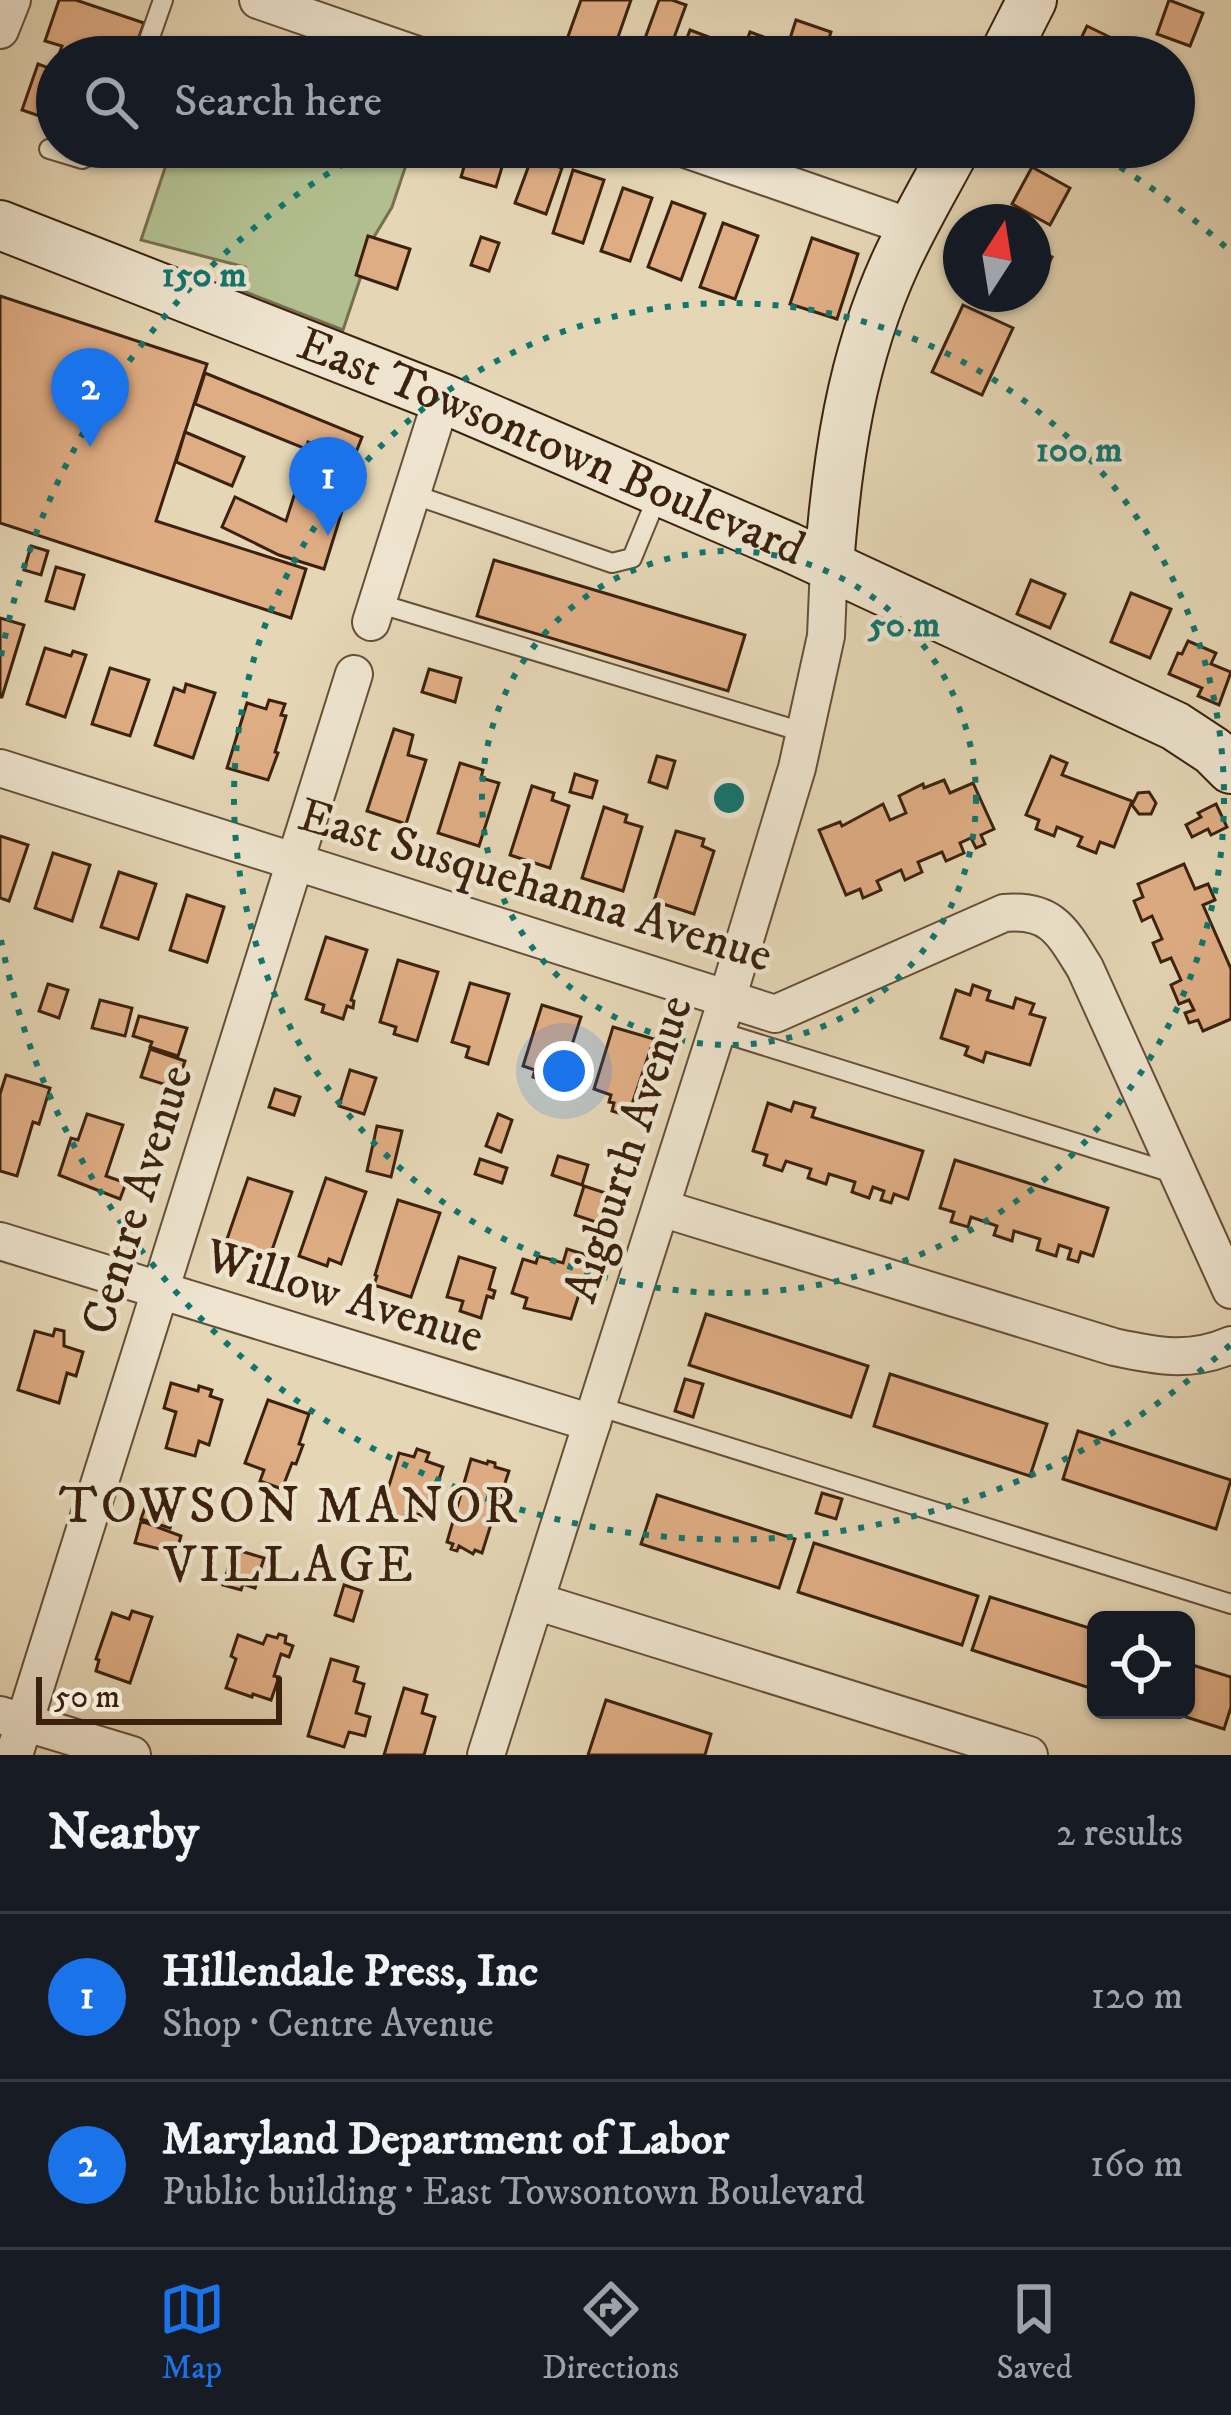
<!DOCTYPE html>
<html lang="en">
<head>
<meta charset="utf-8">
<style>
	body { margin:0; font-family:"IM FELL DW Pica",serif; background:#20242c; color:#f1f3f6 }
	.controls { position:absolute; right:36px; bottom:36px; display:grid; overflow:hidden; border-radius:18px; box-shadow:0 3px 9px #0004 }
	.controls button { width:108px; height:108px; display:grid; place-items:center; padding:0; border:0; border-bottom:3px solid #363941; background:#171b24; color:#f1f3f6; font:60px sans-serif }
	.compass { position:absolute; left:943px; top:204px; width:108px; height:108px; border-radius:50%; background:#171b24; box-shadow:0 3px 9px #0004; rotate:12deg }
	.scale { position:absolute; left:36px; bottom:30px; width:246px; box-sizing:border-box; padding-left:12px; border:6px solid #3c220e; border-top:0; font-size:33px; line-height:42px; white-space:nowrap; color:#3c220e; -webkit-text-stroke:9px #eee4cf; paint-order:stroke }
	.you { position:absolute; left:564px; top:1071px; width:42px; height:42px; margin:-30px; border:9px solid #fff; border-radius:50%; background:#1a73e8; box-shadow:0 0 0 18px #1a73e833 }
	.badge { display:grid; place-items:center; width:78px; height:78px; border-radius:50%; background:#1a73e8; color:#fff; font-size:39px; font-weight:700 }
	.pin { position:absolute; translate:-50% -99px; filter:drop-shadow(0 3px 6px #0008) }
	.pin::after { content:''; position:absolute; top:63px; width:42px; height:36px; background:inherit; clip-path:polygon(0 0,100% 0,50% 100%) }
	.list { margin:0; padding:0; list-style:none }
	h2 { display:flex; justify-content:space-between; align-items:center; height:156px; margin:0; padding:0 48px; font-size:51px }
	h2 small { font-size:39px; font-weight:400; color:#9ea1a6 }
	.list li { display:grid; grid-template-columns:78px 1fr auto; gap:36px; align-items:center; box-sizing:border-box; height:168px; padding:0 48px; border-top:3px solid #363941 }
	.list b { display:block; font-size:45px; white-space:nowrap }
	.list p { margin:0; font-size:39px; white-space:nowrap; color:#9ea1a6 }
	.list em { font-size:39px; font-style:normal; color:#9ea1a6 }
	.icon { flex:none; width:66px; height:66px; fill:none; stroke:currentColor; stroke-width:2; stroke-linecap:round; stroke-linejoin:round }
	.map { position:relative; flex:none; width:1231px; height:1755px; overflow:hidden }
	.search { position:absolute; background:#171b24; box-shadow:0 3px 9px #0004; left:36px; right:36px; top:36px; height:132px; display:flex; align-items:center; gap:30px; box-sizing:border-box; padding:0 42px; border-radius:66px; color:#9ea1a6; font-size:45px }
	.sheet { height:492px; background:#171b24 }
	nav { display:flex; justify-content:space-around; align-items:center; box-sizing:border-box; height:168px; border-top:3px solid #363941; background:#171b24; font-size:33px; color:#9ea1a6 }
	nav a { display:grid; justify-items:center; gap:6px }
	nav .on { color:#1a73e8 }
	.map>svg:first-child { display:block }
</style>
</head>
<body>
<div class="map">
<svg width="1231" height="1755" viewBox="0 0 1231 1755">
	<rect width="100%" height="100%" fill="#e5d6b5"/>
	<filter id="stains"><feTurbulence type="fractalNoise" baseFrequency=".00167" numOctaves="4"/><feColorMatrix values="0 0 0 0 .2 0 0 0 0 .09 0 0 0 0 .02 0 0 0 .5 -.17"/></filter>
	<radialGradient id="worn" r=".72"><stop offset=".6" stop-color="#630" stop-opacity="0"/><stop offset="1" stop-color="#630" stop-opacity=".3"/></radialGradient>
	<path fill="#b2be8f" stroke="#77704e" stroke-width="3" d="M172,147H287L282,166L291,147H412L392,207L374,237L343,330L238,289L245,267L141,240Z"/>
	<g fill="#dfad84" stroke="#3c220e" stroke-width="3">
		<path d="M59,0H76L144,23L132,57H58L62,46L45,41Z"/>
		<path d="M581,0H631L611,57L566,42Z"/>
		<path d="M659,0H672L686,5L667,57H653L640,52Z"/>
		<path d="M1169,0L1203,13L1190,46L1157,34Z"/>
		<path d="M796,20L831,32L823,57H784Z"/>
		<path d="M1087,26L1130,47L1125,57H1072Z"/>
		<path d="M690,30L714,39L708,57H680Z"/>
		<path d="M750,32L777,42L771,57H741Z"/>
		<path d="M57,61V122L22,110L38,64L54,70Z"/>
		<path d="M470,147H508L496,187L461,177Z"/>
		<path d="M532,157L562,168L546,214L515,203Z"/>
		<path d="M1032,167L1070,188L1050,225L1012,204Z"/>
		<path d="M573,170L604,180L583,243L553,233Z"/>
		<path d="M623,188L652,198L630,261L601,251Z"/>
		<path d="M672,202L705,214L681,280L648,267Z"/>
		<path d="M723,223L758,236L735,299L700,287Z"/>
		<path d="M368,236L410,249L397,289L356,275Z"/>
		<path d="M481,237L499,243L489,271L471,265Z"/>
		<path d="M812,238L858,254L837,319L790,304Z"/>
		<path d="M1033,248L1052,257L1034,294L1033,293Z"/>
		<path d="M0,296L207,364L156,521L306,569L291,618L0,523Z"/>
		<path d="M963,305L1013,328L982,395L932,372Z"/>
		<path d="M205,373L362,437L353,460L308,442L306,449L195,404Z"/>
		<path d="M185,432L244,457L232,486L176,462Z"/>
		<path d="M299,480L347,495L324,569L279,555L222,527L235,497L286,521Z"/>
		<path d="M31,546L48,551L41,575L24,570Z"/>
		<path d="M494,560L745,635L728,691L477,616Z"/>
		<path d="M56,567L84,575L74,609L46,601Z"/>
		<path d="M1031,580L1065,594L1050,628L1017,614Z"/>
		<path d="M1131,593L1171,609L1150,658L1111,642Z"/>
		<path d="M0,618L24,625L2,697H0Z"/>
		<path d="M1188,641L1216,653L1211,664L1231,672L1219,705L1198,696L1202,688L1169,674L1178,653L1182,654Z"/>
		<path d="M45,648L71,656L73,651L86,655L65,717L27,704Z"/>
		<path d="M110,668L149,680L130,736L92,724Z"/>
		<path d="M429,669L461,678L455,702L422,692Z"/>
		<path d="M186,684L215,693L193,758L155,745L174,688L184,692Z"/>
		<path d="M269,700L285,704L281,715L286,716L275,752L278,753L268,780L227,768L247,703L266,709Z"/>
		<path d="M394,729L413,735L408,755L426,760L406,824L367,811Z"/>
		<path d="M657,756L675,761L667,788L649,782Z"/>
		<path d="M1051,756L1067,763L1062,775L1132,801L1114,847L1100,842L1096,853L1078,846L1082,837L1057,827L1054,836L1036,829L1039,820L1026,815Z"/>
		<path d="M460,763L483,770L481,778L499,783L479,846L438,833Z"/>
		<path d="M575,774L597,781L592,798L570,792Z"/>
		<path d="M944,780L950,793L973,783L994,829L981,835L985,844L976,848L971,838L960,843L964,853L946,861L942,852L918,862L922,872L905,880L901,870L877,881L881,890L863,898L860,889L846,895L819,830L840,822L842,826L883,804L890,820L906,813L899,796L923,784L924,788Z"/>
		<path d="M532,786L554,793L552,800L569,806L550,868L510,855Z"/>
		<path d="M1149,792L1156,803L1151,814H1139L1132,805L1138,793Z"/>
		<path d="M1216,804L1227,827L1211,835L1208,829L1192,837L1186,825L1201,817L1198,813Z"/>
		<path d="M604,807L627,815L625,822L642,827L623,891L582,878Z"/>
		<path d="M676,831L704,839L702,846L714,851L694,914L654,901Z"/>
		<path d="M0,836L28,845L9,901L0,898Z"/>
		<path d="M53,853L90,865L72,921L35,908Z"/>
		<path d="M1184,864L1195,889L1208,884L1215,900L1203,905L1231,969V1019L1203,1031L1198,1020L1189,1023L1185,1013L1194,1010L1189,1000L1179,1004L1171,985L1181,980L1171,958L1161,962L1153,943L1162,939L1152,916L1142,921L1134,901L1143,897L1138,884Z"/>
		<path d="M119,872L156,884L138,939L101,927Z"/>
		<path d="M187,895L224,907L207,962L170,950Z"/>
		<path d="M326,937L367,950L351,1000L354,1001L353,1008L347,1006L343,1019L322,1012L324,1005L306,999Z"/>
		<path d="M398,960L438,972L417,1041L394,1034L396,1027L380,1022Z"/>
		<path d="M470,983L509,994L488,1064L466,1057L469,1047L452,1042Z"/>
		<path d="M48,984L68,990L59,1018L39,1011Z"/>
		<path d="M973,985L990,991L987,1000L1013,1008L1016,998L1034,1004L1030,1014L1045,1018L1030,1065L986,1052L983,1062L965,1055L968,1047L941,1038L956,990L970,995Z"/>
		<path d="M100,1000L132,1008L125,1036L92,1028Z"/>
		<path d="M542,1005L581,1017L559,1085L533,1077L535,1070L523,1066Z"/>
		<path d="M139,1016L187,1028L178,1056L150,1047L152,1042L133,1036Z"/>
		<path d="M613,1027L654,1039L628,1116L612,1111L614,1103L609,1102L611,1095L594,1089Z"/>
		<path d="M150,1049L185,1061L176,1088L141,1077Z"/>
		<path d="M350,1070L376,1078L364,1114L339,1106Z"/>
		<path d="M6,1075L50,1088L39,1124L33,1122L17,1176L0,1171V1094Z"/>
		<path d="M275,1089L300,1097L294,1115L269,1107Z"/>
		<path d="M794,1102L815,1108L812,1117L923,1151L908,1199L894,1194L891,1203L881,1200L884,1191L873,1187L869,1198L852,1192L855,1182L829,1174L826,1184L808,1178L811,1169L786,1161L782,1171L764,1165L767,1155L753,1151L768,1103L791,1111Z"/>
		<path d="M87,1114L123,1125L106,1176L126,1183L120,1199L59,1175L71,1138L78,1140Z"/>
		<path d="M498,1114L512,1120L501,1152L486,1146Z"/>
		<path d="M377,1126L402,1131L391,1177L367,1171Z"/>
		<path d="M558,1156L588,1165L582,1185L552,1175Z"/>
		<path d="M480,1159L507,1168L502,1183L475,1174Z"/>
		<path d="M955,1160L1108,1208L1093,1256L1081,1252L1078,1262L1068,1259L1071,1249L1059,1245L1056,1256L1037,1250L1040,1239L1014,1231L1012,1241L994,1235L997,1226L971,1217L968,1227L951,1222L954,1212L940,1208Z"/>
		<path d="M248,1178L292,1192L270,1256L226,1242Z"/>
		<path d="M326,1178L366,1192L341,1264L329,1259L327,1266L299,1256Z"/>
		<path d="M584,1186L624,1199L614,1228L575,1215Z"/>
		<path d="M398,1200L440,1213L411,1297L374,1285L377,1276L375,1275Z"/>
		<path d="M567,1249L587,1255L585,1263L590,1265L585,1280L580,1278L577,1284L582,1285L571,1319L524,1308L527,1298L512,1293L523,1259L536,1263L538,1256L563,1263Z"/>
		<path d="M459,1257L495,1268L489,1289L495,1291L493,1298L487,1296L481,1318L460,1311L463,1301L447,1297Z"/>
		<path d="M706,1314L868,1366L851,1417L689,1365Z"/>
		<path d="M55,1329L64,1331V1346L83,1352L76,1376L67,1373L59,1403L18,1390L35,1331L53,1336Z"/>
		<path d="M890,1374L1047,1424L1030,1476L874,1426Z"/>
		<path d="M685,1379L703,1384L693,1417L675,1411Z"/>
		<path d="M171,1383L198,1391L199,1386L212,1390L210,1396L222,1400L209,1445L199,1441L195,1456L166,1448L176,1412L164,1408Z"/>
		<path d="M268,1400L309,1414L299,1444L303,1445L296,1464L292,1463L282,1489L260,1481L264,1470L245,1463Z"/>
		<path d="M1078,1431L1231,1480L1216,1529L1063,1479Z"/>
		<path d="M417,1449L429,1453L426,1461L443,1467L427,1517L406,1511L404,1520L390,1516L393,1508L383,1505L399,1453L414,1457Z"/>
		<path d="M471,1459L487,1464L488,1461L495,1463V1467L509,1471L498,1504L502,1505L496,1522L492,1521L482,1553L475,1550L473,1554L459,1546L457,1551L451,1549L453,1544L447,1542Z"/>
		<path d="M822,1493L842,1499L836,1519L816,1513Z"/>
		<path d="M657,1495L795,1539L779,1588L641,1544Z"/>
		<path d="M147,1502L175,1511L170,1528L141,1519Z"/>
		<path d="M141,1521L181,1536L176,1553L135,1543Z"/>
		<path d="M814,1543L978,1596L962,1645L798,1592Z"/>
		<path d="M234,1549L264,1558L255,1588L243,1584L241,1590L223,1585Z"/>
		<path d="M344,1585L362,1591L353,1621L335,1615Z"/>
		<path d="M990,1597L1096,1630V1690L972,1650Z"/>
		<path d="M132,1611L152,1617L130,1683L96,1671L99,1660L96,1659L112,1613L129,1619Z"/>
		<path d="M279,1634L286,1636L285,1643L293,1646L289,1657L281,1654L274,1676L279,1677L271,1700L253,1694L252,1697L226,1688L236,1659L231,1656L238,1635L263,1644L267,1635L277,1638Z"/>
		<path d="M331,1659L358,1667L354,1681L364,1684L356,1713L370,1717L365,1736L349,1732L344,1747L308,1736Z"/>
		<path d="M1186,1663L1231,1677V1707L1224,1729L1164,1710H1186Z"/>
		<path d="M404,1688L427,1695L422,1713L435,1717L424,1755H384Z"/>
		<path d="M606,1700L711,1734L705,1755H588Z"/>
	</g>
	<g fill="none" stroke-linecap="round" stroke-linejoin="round">
		<defs>
			<g id="lane">
				<path d="M143,57L163,0"/>
				<path d="M49,149L82,159L111,147"/>
				<path d="M412,494L612,563L632,558L658,495"/>
				<path d="M377,603L806,733"/>
				<path d="M717,1031L1176,1174"/>
				<path d="M597,1406L1231,1604"/>
			</g>
			<g id="street">
				<path d="M258,0L423,57"/>
				<path d="M0,30L12,0"/>
				<path d="M680,147L913,228"/>
				<path d="M371,622L442,398"/>
				<path d="M0,768L775,1014L1004,913C1052,909 1062,931 1085,968L1231,1290"/>
				<path d="M661,1208L1114,1347C1156,1356 1190,1363 1231,1345"/>
				<path d="M0,1241L592,1423"/>
				<path d="M535,1601L1029,1755"/>
				<path d="M0,1715L132,1755"/>
				<path d="M14,1755L354,674"/>
				<path d="M486,1755L727,999L797,768L826,636L829,565"/>
			</g>
			<g id="secondary">
				<path d="M1003,57L1032,0"/>
				<path id="s1" d="M0,225L442,398L789,547L1175,726L1213,751L1231,769"/>
				<path d="M829,565C837,460 851,359 896,261C914,222 936,185 956,147"/>
			</g>
		</defs>
		<use href="#lane" stroke="#664f38" stroke-width="22"/>
		<use href="#street" stroke="#664f38" stroke-width="40"/>
		<use href="#secondary" stroke="#3c220e" stroke-width="52"/>
		<use href="#lane" stroke="#eee4cf" stroke-width="18"/>
		<use href="#street" stroke="#eee4cf" stroke-width="36"/>
		<use href="#secondary" stroke="#eee4cf" stroke-width="48"/>
	</g>
	<g fill="none" stroke="#0f766e" stroke-width="6" stroke-dasharray="6 12">
		<circle cx="729" cy="798" r="247"/>
		<circle cx="729" cy="798" r="495"/>
		<path d="M1230 1345A742 742 0 0 1 1 940M1 656A742 742 0 0 1 369 149M697 57A742 742 0 0 1 761 57M1089 149A742 742 0 0 1 1230 251"/>
	</g>
	<g text-anchor="middle" dominant-baseline="central" stroke-width="9" stroke-linejoin="round" paint-order="stroke">
		<g font-size="48" fill="#3c220e" stroke="#eee4cf">
			<text stroke="none"><textPath href="#s1" startOffset="594">East Towsontown Boulevard</textPath></text>
			<text transform="translate(535 886) rotate(17)">East Susquehanna Avenue</text>
			<text transform="translate(629 1149) rotate(-72)">Aigburth Avenue</text>
			<text transform="translate(138 1200) rotate(-73)">Centre Avenue</text>
			<text transform="translate(344 1297) rotate(17)">Willow Avenue</text>
		</g>
		<g font-size="51" letter-spacing="3" fill="#3c220e" stroke="#eee4cf">
			<text x="290" y="1507">TOWSON MANOR<tspan x="290" dy="59">VILLAGE</tspan></text>
		</g>
	</g>
	<circle cx="729" cy="798" r="18" fill="#0f766e" stroke="#eee4cf" stroke-width="6"/>
	<g font-size="36" text-anchor="middle" font-weight="bold" fill="#0f766e" stroke="#eee4cf" stroke-width="9" stroke-linejoin="round" paint-order="stroke">
		<text x="204" y="286">150 m</text>
		<text x="1079" y="461">100 m</text>
		<text x="904" y="636">50 m</text>
	</g>
	<rect width="100%" height="100%" filter="url(#stains)"/>
	<rect width="100%" height="100%" fill="url(#worn)"/>
</svg>
<div class="controls">
<button><svg class="icon" aria-label="locate" viewBox="0 0 24 24"><circle cx="12" cy="12" r="6"/><path d="M12 2v4M12 18v4M2 12h4M18 12h4"/></svg></button>
</div>
<svg class="compass" viewBox="-18 -18 36 36"><path d="M0-13l5 13h-10z" fill="#e53935"/><path d="M0 13l5-13h-10z" fill="#9ea1a6"/></svg>
<div class="scale">50 m</div>
<div class="you"></div>
<div class="pin badge" style="left:328px;top:536px">1</div>
<div class="pin badge" style="left:90px;top:447px">2</div>
<div class="search"><svg class="icon" aria-label="search" viewBox="0 0 24 24"><circle cx="10" cy="10" r="6"/><path d="M15 15l6 6"/></svg>Search here</div>
</div>
<section class="sheet">
<h2>Nearby<small>2 results</small></h2>
<ul class="list">
<li><span class="badge">1</span><div><b>Hillendale Press, Inc</b><p>Shop · Centre Avenue</p></div><em>120 m</em></li>
<li><span class="badge">2</span><div><b>Maryland Department of Labor</b><p>Public building · East Towsontown Boulevard</p></div><em>160 m</em></li>
</ul>
</section>
<nav>
<a class="on"><svg class="icon" aria-label="map" viewBox="0 0 24 24"><path d="M3 6l6-2 6 2 6-2v14l-6 2-6-2-6 2zM9 4v14M15 6v14"/></svg>Map</a>
<a><svg class="icon" aria-label="directions" viewBox="0 0 24 24"><path d="M12 3l9 9-9 9-9-9zM9 14v-3h6M13 9l2 2-2 2"/></svg>Directions</a>
<a><svg class="icon" aria-label="saved" viewBox="0 0 24 24"><path d="M7 4h10v16l-5-4-5 4z"/></svg>Saved</a>
</nav>
</body>
</html>
